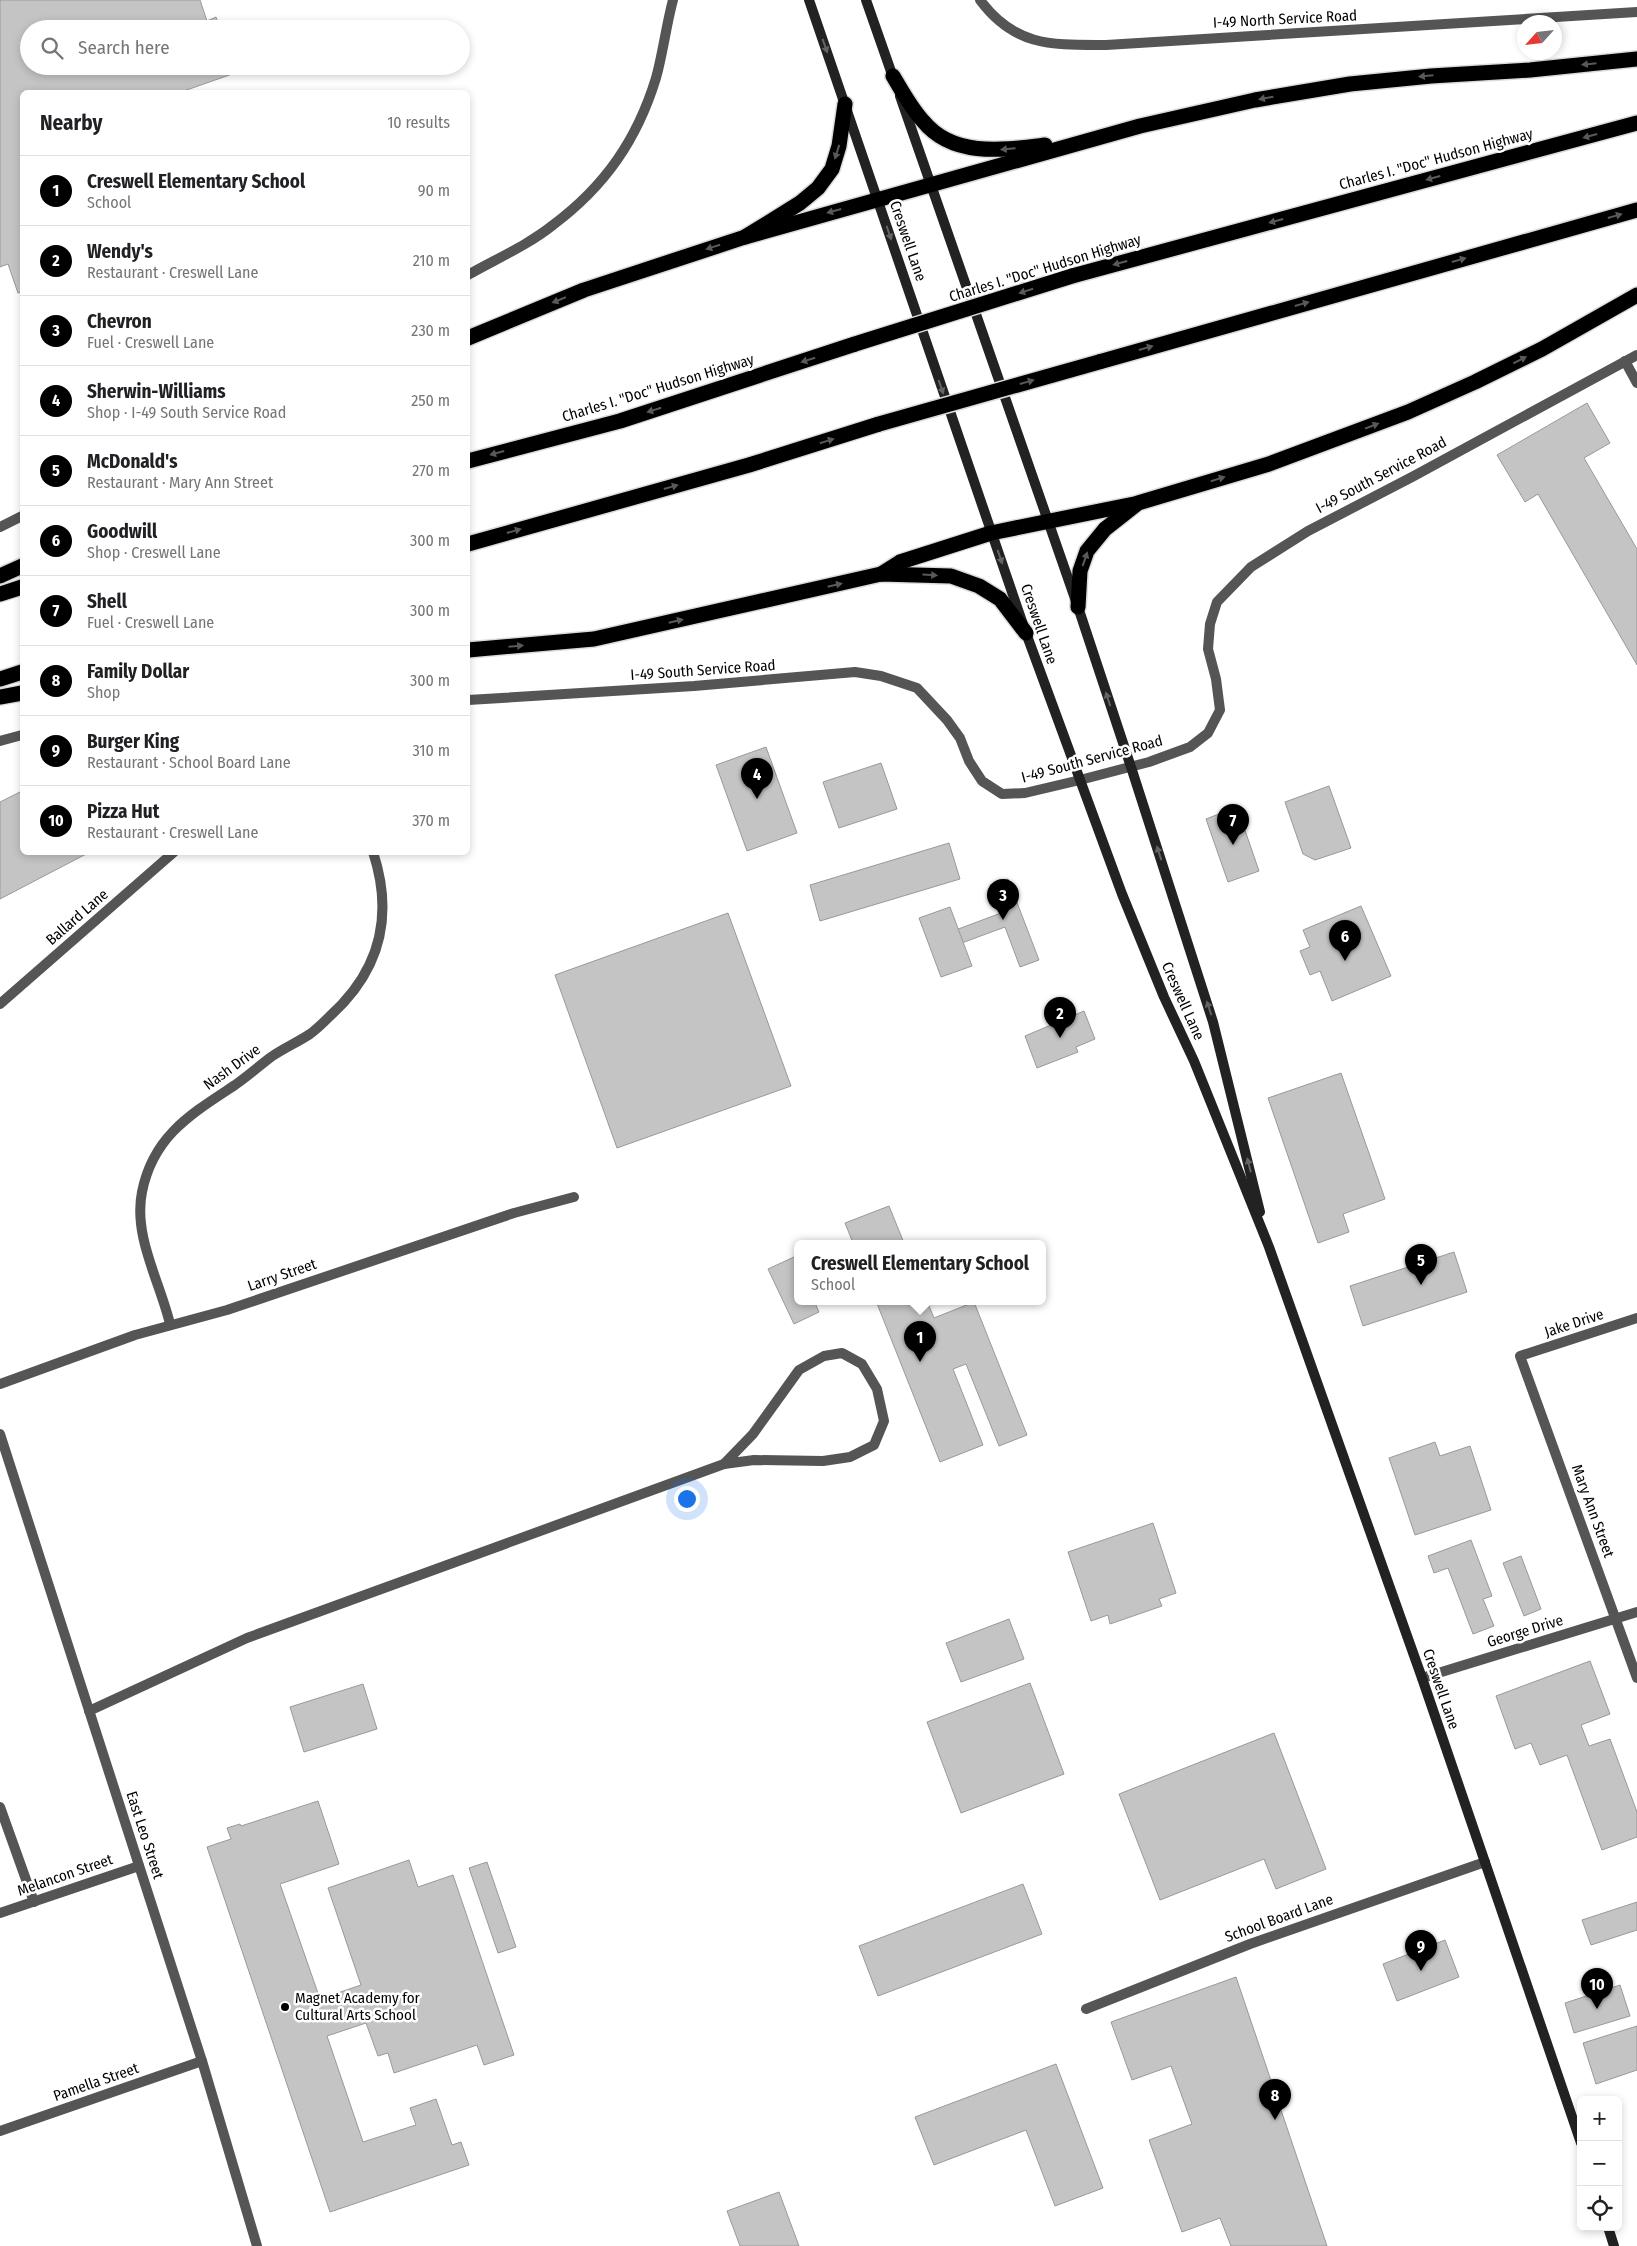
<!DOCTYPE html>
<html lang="en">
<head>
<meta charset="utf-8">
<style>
	body { margin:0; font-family:"Fira Sans Condensed",sans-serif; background:#f2f2f2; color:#202124 }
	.controls { position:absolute; right:15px; bottom:15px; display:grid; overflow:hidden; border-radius:8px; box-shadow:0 2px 8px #0003 }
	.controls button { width:45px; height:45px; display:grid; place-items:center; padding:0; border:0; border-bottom:1px solid #e0e0e0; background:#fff; color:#202124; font:25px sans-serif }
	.compass { position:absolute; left:1517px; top:15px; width:45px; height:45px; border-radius:50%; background:#fff; box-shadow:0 2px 8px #0003; rotate:243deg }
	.you { position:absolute; left:686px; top:1498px; width:18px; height:18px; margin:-12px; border:4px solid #fff; border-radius:50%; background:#1a73e8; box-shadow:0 0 0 8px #1a73e833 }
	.badge { display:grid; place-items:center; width:32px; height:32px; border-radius:50%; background:#000; color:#fff; font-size:16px; font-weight:700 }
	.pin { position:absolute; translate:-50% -41px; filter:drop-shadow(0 1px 2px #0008) }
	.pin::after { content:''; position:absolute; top:26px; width:18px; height:15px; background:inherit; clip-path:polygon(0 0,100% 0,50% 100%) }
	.popup { position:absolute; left:794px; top:1240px; width:252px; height:65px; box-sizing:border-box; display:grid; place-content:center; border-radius:8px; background:#fff; filter:drop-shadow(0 1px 4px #0005); font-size:16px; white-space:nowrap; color:#757577 }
	.popup b { font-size:19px; color:#202124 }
	.popup::after { content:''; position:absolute; left:50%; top:100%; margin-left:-10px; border:10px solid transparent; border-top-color:#fff }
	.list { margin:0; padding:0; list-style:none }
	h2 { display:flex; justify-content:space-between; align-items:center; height:65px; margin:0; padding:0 20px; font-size:21px }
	h2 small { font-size:16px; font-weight:400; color:#757577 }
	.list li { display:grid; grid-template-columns:32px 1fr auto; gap:15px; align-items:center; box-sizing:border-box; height:70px; padding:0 20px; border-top:1px solid #e0e0e0 }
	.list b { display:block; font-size:19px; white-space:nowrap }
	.list p { margin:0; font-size:16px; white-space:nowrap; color:#757577 }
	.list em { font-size:16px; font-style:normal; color:#757577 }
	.icon { flex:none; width:28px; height:28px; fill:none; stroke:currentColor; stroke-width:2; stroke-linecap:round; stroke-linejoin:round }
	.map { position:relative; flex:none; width:1637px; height:2246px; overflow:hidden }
	.search { position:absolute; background:#fff; box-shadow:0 2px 8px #0003; left:20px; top:20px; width:450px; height:55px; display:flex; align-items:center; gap:12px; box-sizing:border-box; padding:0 18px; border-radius:28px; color:#757577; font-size:19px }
	.panel { position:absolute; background:#fff; box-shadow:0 2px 8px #0003; left:20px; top:90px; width:450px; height:765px; border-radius:8px }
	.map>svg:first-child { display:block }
</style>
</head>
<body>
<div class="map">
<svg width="1637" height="2246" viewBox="0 0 1637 2246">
	<rect width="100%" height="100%" fill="#fff"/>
	<g fill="#c4c4c4" stroke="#999">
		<path d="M0,0H200L207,21L216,17L220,29H29V66H233L235,73L181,92H22V292L18,293L8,264L0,267Z"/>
		<path d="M1587,403L1610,443L1584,458L1637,549V665L1538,494L1525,502L1497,455Z"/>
		<path d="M766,747L797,833L747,851L716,765Z"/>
		<path d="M881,763L897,809L839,828L823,782Z"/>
		<path d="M1329,786L1351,848L1315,860L1303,854L1285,802Z"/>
		<path d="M20,792L22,797V852H90L0,899V802Z"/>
		<path d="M1237,807L1259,871L1228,882L1206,819Z"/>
		<path d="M949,843L960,879L820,921L810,885Z"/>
		<path d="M1008,879L1039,960L1020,967L1005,927L959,944L953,931L1001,913L990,885Z"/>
		<path d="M1361,906L1391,976L1332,1001L1320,971L1310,975L1300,951L1310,947L1303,930Z"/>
		<path d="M950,907L972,966L941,977L919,918Z"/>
		<path d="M728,913L791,1086L617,1148L555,975Z"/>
		<path d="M1084,1011L1095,1039L1076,1047L1078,1052L1037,1068L1025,1036Z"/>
		<path d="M1341,1073L1385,1199L1343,1214L1349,1232L1318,1243L1268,1098Z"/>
		<path d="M889,1206L904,1243H853L845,1223Z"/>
		<path d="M1454,1252L1467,1292L1363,1326L1350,1286Z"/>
		<path d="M794,1257L798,1266V1301H814L819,1312L794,1324L768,1269Z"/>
		<path d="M876,1301H927L934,1318L974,1302L1027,1435L999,1446L966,1364L953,1369L983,1445L940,1462Z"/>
		<path d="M1435,1442L1440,1456L1470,1446L1491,1510L1415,1535L1389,1458Z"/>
		<path d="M1153,1523L1176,1593L1159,1599L1162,1606L1110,1624L1108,1615L1091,1621L1068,1552Z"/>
		<path d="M1471,1540L1492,1596L1483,1599L1494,1626L1473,1634L1448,1568L1434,1573L1428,1556Z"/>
		<path d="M1521,1556L1541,1609L1524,1616L1503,1563Z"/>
		<path d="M1009,1619L1024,1659L961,1682L946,1643Z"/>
		<path d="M1590,1661L1610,1714L1581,1725L1589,1746L1610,1739L1637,1812V1837L1602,1850L1567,1755L1540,1765L1531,1743L1515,1749L1496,1696Z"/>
		<path d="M1030,1683L1064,1774L961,1813L927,1722Z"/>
		<path d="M363,1684L377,1729L304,1752L290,1707Z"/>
		<path d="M1274,1733L1326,1869L1276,1889L1264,1859L1160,1900L1119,1794Z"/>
		<path d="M318,1801L339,1864L280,1884L320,1999L361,1985L328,1888L409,1860L418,1887L453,1875L514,2055L484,2065L477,2045L394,2073L388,2053L378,2056L366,2023L327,2036L363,2142L416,2125L410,2108L436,2099L452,2145L461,2142L469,2165L330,2212L207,1847L231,1839L227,1828L240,1824L241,1826Z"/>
		<path d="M487,1862L516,1947L498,1953L469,1868Z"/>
		<path d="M1023,1884L1042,1934L878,1996L859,1946Z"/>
		<path d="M1637,1902V1930L1591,1945L1582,1920Z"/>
		<path d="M1445,1940L1459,1977L1397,2001L1383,1964Z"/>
		<path d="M1236,1977L1327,2246H1231L1220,2218L1182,2232L1149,2140L1192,2124L1171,2066L1132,2080L1111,2022Z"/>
		<path d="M1620,1985L1630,2016L1574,2033L1565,2003Z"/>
		<path d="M1637,2026V2070L1596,2084L1583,2043Z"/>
		<path d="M1056,2064L1103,2188L1055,2206L1026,2130L934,2165L915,2117Z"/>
		<path d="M779,2192L799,2246H740L727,2211Z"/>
	</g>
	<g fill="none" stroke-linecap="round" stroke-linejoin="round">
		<defs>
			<g id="motorway">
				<path d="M893,76C902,91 911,108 923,121C953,158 1004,150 1045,145"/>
				<path d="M745,237L1140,126L1255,100L1350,84L1431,76L1530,70L1637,59"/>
				<path d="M1072,276L1637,123"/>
				<path d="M468,338L584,290L745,237L800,203L818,188L832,169L839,146L845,104"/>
				<path d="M1099,362L1637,210"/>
				<path d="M468,461L620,421L855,344"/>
				<path d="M468,544L749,465L879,424"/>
				<path d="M881,574L900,562L991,533L1134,504"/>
				<path d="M0,576L22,566"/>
				<path d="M0,594L22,587"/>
				<path d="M1078,607L1080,571L1087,551L1105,529L1138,503L1269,464L1408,412L1475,382L1542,349L1637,295"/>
				<path d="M468,650L594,639L881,574L951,576L979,586L1000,599L1026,633"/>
				<path d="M0,679L22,672"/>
				<path d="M0,697L22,693"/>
			</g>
		</defs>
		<use href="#motorway" stroke="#dbdbdb" stroke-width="18"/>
		<g stroke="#555" stroke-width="10">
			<path d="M1625,361L1637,383"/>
			<path d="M0,1004L174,852"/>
			<path d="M1637,1318L1520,1356L1637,1678"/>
			<path d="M170,1324C160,1282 133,1236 142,1192C153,1136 191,1114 235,1085C248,1076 259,1066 271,1057C284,1048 298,1042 310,1034C317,1029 324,1022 330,1016C380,971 394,916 373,852"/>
			<path d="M842,1353L862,1364L877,1389L884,1421L874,1445L850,1457L823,1461L754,1460L724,1464L753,1434L799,1370L824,1356Z"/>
			<path d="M0,1384L135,1335L227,1310L514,1213L574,1197"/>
			<path d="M0,1434L202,2061L257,2246"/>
			<path d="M1422,1678L1637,1612"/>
			<path d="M89,1711L247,1638L724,1464"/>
			<path d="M0,1807L34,1902"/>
			<path d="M0,1913L139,1866"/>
			<path d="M1086,2009L1250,1944L1485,1862"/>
			<path d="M0,2131L202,2061"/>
		</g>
		<g stroke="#555" stroke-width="10">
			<path d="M980,0C1015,47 1052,45 1106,45L1637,12"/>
			<path d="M468,275C496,259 528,245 553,225C605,186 637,140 656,78C663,53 666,26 673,0"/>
			<path d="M0,527L22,516"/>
			<path d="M468,700L694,686L855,672L881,676L917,688L947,720L960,738L969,761L982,781L1002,794L1025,793L1080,780L1149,762L1190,747L1208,733L1220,710L1216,679L1208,649L1210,624L1217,602L1251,567L1308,531L1412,477L1637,355"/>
			<path d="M0,741L22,735"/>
		</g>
		<g stroke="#222" stroke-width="10">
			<path d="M809,0L1026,633L1122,894L1164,997L1194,1061L1269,1247L1422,1678L1581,2143"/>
			<path d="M866,0L894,80"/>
			<path d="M900,96L1078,607L1131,767L1213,1022L1260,1212"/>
			<path d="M1608,2227L1614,2246"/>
		</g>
		<use href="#motorway" stroke="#000" stroke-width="15"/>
		<defs>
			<g id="motorway-bridge">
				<path d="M855,344L1072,276"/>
				<path d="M879,424L1099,362"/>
			</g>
		</defs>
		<use href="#motorway-bridge" stroke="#dbdbdb" stroke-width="18" stroke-linecap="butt"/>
		<use href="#motorway-bridge" stroke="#000" stroke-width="15"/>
	</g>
	<defs><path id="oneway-solid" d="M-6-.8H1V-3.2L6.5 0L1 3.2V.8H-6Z" transform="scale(1.25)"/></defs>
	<g fill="#646464">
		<use href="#oneway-solid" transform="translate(825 46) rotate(71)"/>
		<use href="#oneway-solid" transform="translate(889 233) rotate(71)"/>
		<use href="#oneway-solid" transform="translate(941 387) rotate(71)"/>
		<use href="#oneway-solid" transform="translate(1000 557) rotate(71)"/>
		<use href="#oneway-solid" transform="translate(1108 699) rotate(-108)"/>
		<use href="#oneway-solid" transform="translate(1159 853) rotate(-108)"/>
		<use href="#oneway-solid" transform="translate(1209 1008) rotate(-108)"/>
		<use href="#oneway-solid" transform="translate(1249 1165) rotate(-104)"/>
	</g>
	<g fill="#595959">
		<use href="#oneway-solid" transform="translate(1589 64) rotate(174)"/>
		<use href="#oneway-solid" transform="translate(1426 76) rotate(175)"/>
		<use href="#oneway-solid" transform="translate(1266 98) rotate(170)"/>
		<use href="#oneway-solid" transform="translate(1590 136) rotate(165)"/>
		<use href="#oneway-solid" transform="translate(1008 149) rotate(175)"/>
		<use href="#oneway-solid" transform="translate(837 152) rotate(108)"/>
		<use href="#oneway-solid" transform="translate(1433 178) rotate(165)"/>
		<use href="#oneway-solid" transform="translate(834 211) rotate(165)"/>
		<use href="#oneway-solid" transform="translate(1615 216) rotate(-16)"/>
		<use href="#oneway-solid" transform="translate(1276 221) rotate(165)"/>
		<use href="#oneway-solid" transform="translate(713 247) rotate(162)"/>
		<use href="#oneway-solid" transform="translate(1459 260) rotate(-16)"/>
		<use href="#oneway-solid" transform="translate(1120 263) rotate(165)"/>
		<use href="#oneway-solid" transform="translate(1026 291) rotate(163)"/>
		<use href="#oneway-solid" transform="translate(559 300) rotate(158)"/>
		<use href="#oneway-solid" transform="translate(1302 304) rotate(-16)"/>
		<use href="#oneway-solid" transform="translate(1146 348) rotate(-16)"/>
		<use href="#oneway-solid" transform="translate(808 360) rotate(162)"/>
		<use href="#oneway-solid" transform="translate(1520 360) rotate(-27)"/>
		<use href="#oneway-solid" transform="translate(1027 382) rotate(-16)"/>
		<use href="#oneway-solid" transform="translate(654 410) rotate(162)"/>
		<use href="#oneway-solid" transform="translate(1372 426) rotate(-21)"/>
		<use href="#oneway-solid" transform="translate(827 441) rotate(-17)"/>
		<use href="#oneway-solid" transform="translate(497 453) rotate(165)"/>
		<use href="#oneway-solid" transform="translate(1218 479) rotate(-17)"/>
		<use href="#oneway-solid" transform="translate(671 487) rotate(-16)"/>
		<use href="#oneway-solid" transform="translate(514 531) rotate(-16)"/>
		<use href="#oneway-solid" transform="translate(1085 559) rotate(-71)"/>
		<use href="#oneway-solid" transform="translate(930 575) rotate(3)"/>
		<use href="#oneway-solid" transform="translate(835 585) rotate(-13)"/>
		<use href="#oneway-solid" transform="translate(676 621) rotate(-13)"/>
		<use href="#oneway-solid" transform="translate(516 646) rotate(-5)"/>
	</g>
	<circle fill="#000" stroke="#fff" stroke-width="2" cx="285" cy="2007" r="5"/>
	<g text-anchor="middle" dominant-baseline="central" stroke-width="5" stroke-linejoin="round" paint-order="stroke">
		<g font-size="15" fill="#000" stroke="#fff">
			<text transform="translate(1285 19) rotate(-3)">I-49 North Service Road</text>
			<text transform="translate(1436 159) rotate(-15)">Charles I. "Doc" Hudson Highway</text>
			<text transform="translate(908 241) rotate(71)">Creswell Lane</text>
			<text transform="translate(1045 268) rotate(-17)">Charles I. "Doc" Hudson Highway</text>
			<text transform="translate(658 388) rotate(-17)">Charles I. "Doc" Hudson Highway</text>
			<text transform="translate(1381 475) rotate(-28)">I-49 South Service Road</text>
			<text transform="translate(1039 624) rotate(71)">Creswell Lane</text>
			<text transform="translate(703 670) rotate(-4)">I-49 South Service Road</text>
			<text transform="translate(1092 759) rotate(-15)">I-49 South Service Road</text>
			<text transform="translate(77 917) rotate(-41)">Ballard Lane</text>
			<text transform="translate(1183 1001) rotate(66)">Creswell Lane</text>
			<text transform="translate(232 1067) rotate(-36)">Nash Drive</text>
			<text transform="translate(282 1275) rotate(-19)">Larry Street</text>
			<text transform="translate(1574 1323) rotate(-18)">Jake Drive</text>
			<text transform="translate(1593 1511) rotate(70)">Mary Ann Street</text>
			<text transform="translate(1525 1631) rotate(-17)">George Drive</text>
			<text transform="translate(1441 1689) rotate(71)">Creswell Lane</text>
			<text transform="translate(145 1835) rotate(72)">East Leo Street</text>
			<text transform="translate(65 1875) rotate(-19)">Melancon Street</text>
			<text transform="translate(1279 1918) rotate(-20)">School Board Lane</text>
			<text transform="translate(96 2082) rotate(-19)">Pamella Street</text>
		</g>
		<g font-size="15" fill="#000" stroke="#fff" text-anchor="start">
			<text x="295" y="1998">Magnet Academy for<tspan x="295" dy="17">Cultural Arts School</tspan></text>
		</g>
	</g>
</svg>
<div class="controls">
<button>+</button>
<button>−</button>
<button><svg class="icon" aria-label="locate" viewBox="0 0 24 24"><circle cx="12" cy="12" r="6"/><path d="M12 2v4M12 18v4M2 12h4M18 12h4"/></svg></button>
</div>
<svg class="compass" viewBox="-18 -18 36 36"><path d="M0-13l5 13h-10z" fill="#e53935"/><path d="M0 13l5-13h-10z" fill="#757577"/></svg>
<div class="you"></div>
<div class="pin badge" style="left:920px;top:1362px">1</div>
<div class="popup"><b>Creswell Elementary School</b>School</div>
<div class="pin badge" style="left:1060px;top:1038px">2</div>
<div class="pin badge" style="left:1003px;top:920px">3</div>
<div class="pin badge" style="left:757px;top:799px">4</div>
<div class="pin badge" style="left:1421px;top:1285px">5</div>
<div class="pin badge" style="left:1345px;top:961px">6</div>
<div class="pin badge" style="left:1233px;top:845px">7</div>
<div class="pin badge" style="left:1275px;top:2120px">8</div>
<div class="pin badge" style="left:1421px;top:1971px">9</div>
<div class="pin badge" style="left:1597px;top:2009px">10</div>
<div class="search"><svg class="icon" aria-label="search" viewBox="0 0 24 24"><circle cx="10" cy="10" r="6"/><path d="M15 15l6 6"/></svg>Search here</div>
<section class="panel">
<h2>Nearby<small>10 results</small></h2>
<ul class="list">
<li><span class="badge">1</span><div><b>Creswell Elementary School</b><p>School</p></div><em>90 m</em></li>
<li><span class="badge">2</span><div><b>Wendy's</b><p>Restaurant · Creswell Lane</p></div><em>210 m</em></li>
<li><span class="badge">3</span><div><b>Chevron</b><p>Fuel · Creswell Lane</p></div><em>230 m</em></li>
<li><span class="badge">4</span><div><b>Sherwin-Williams</b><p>Shop · I-49 South Service Road</p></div><em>250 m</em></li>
<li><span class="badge">5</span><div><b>McDonald's</b><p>Restaurant · Mary Ann Street</p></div><em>270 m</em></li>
<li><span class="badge">6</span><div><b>Goodwill</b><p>Shop · Creswell Lane</p></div><em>300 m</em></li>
<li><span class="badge">7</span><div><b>Shell</b><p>Fuel · Creswell Lane</p></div><em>300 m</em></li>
<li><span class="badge">8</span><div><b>Family Dollar</b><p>Shop</p></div><em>300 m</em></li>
<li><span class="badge">9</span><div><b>Burger King</b><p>Restaurant · School Board Lane</p></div><em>310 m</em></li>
<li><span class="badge">10</span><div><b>Pizza Hut</b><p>Restaurant · Creswell Lane</p></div><em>370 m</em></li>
</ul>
</section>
</div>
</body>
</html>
